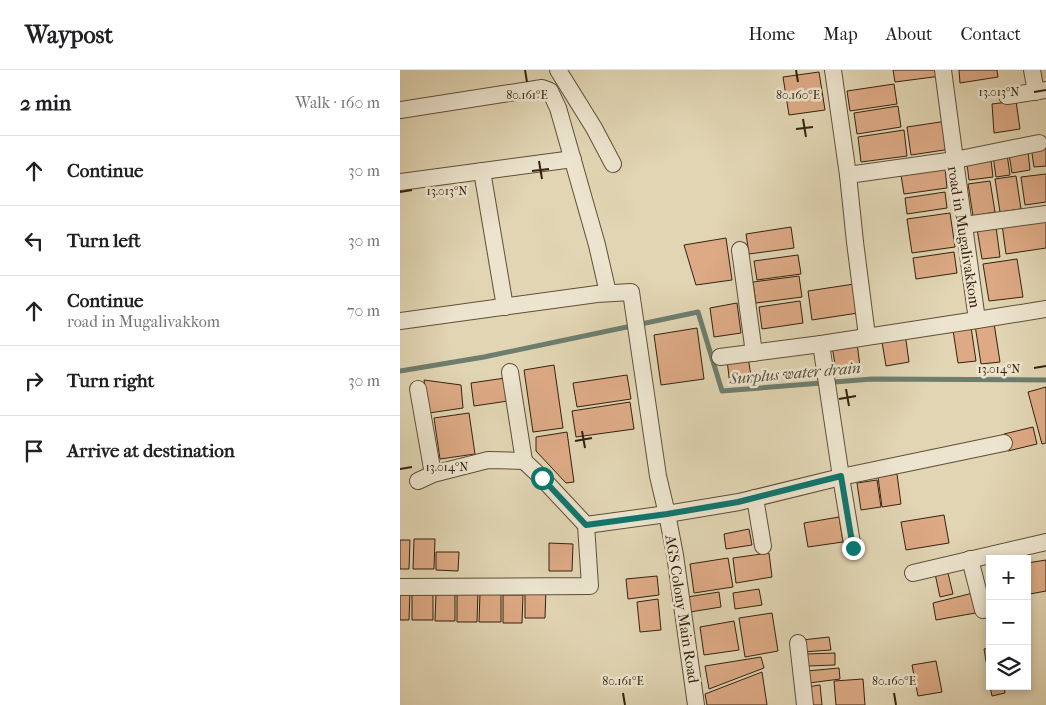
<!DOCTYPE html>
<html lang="en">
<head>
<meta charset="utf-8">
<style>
	body { margin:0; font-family:"IM FELL French Canon",serif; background:#f6f6f6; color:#202124 }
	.controls { position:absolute; right:15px; bottom:15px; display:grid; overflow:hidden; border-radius:0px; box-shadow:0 2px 8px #0003 }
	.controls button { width:45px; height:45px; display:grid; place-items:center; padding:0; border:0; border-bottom:1px solid #e0e0e0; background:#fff; color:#202124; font:25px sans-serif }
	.stop { position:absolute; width:15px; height:15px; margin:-11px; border:4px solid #0f766e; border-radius:50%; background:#fff }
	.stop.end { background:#0f766e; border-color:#fff; box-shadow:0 1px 5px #0008 }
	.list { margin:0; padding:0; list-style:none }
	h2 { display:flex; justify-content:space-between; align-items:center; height:65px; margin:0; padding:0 20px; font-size:21px }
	h2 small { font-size:16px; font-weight:400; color:#757577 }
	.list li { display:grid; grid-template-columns:32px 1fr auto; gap:15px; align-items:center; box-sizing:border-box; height:70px; padding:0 20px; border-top:1px solid #e0e0e0 }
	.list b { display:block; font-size:19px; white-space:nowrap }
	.list p { margin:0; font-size:16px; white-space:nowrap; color:#757577 }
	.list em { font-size:16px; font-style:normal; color:#757577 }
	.icon { flex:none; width:28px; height:28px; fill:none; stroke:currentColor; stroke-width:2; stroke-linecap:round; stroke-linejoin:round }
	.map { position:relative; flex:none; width:646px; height:635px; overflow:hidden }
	header { display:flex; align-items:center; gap:30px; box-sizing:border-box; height:70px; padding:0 25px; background:#fff; border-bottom:1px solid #e0e0e0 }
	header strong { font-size:24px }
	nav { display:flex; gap:28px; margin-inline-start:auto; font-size:18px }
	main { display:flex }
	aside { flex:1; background:#fff }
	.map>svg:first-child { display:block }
</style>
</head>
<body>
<header>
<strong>Waypost</strong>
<nav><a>Home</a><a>Map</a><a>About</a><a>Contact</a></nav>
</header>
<main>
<aside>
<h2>2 min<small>Walk · 160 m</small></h2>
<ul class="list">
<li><svg class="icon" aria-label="ahead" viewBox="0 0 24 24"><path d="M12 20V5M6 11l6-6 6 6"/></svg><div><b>Continue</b></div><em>30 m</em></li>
<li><svg class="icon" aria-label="left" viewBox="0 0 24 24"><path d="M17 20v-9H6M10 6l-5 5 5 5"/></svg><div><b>Turn left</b></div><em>30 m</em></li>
<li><svg class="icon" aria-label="ahead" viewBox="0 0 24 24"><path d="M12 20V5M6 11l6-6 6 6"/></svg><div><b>Continue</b><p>road in Mugalivakkom</p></div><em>70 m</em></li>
<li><svg class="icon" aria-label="right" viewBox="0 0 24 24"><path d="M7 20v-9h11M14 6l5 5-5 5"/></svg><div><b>Turn right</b></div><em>30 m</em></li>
<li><svg class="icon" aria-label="arrive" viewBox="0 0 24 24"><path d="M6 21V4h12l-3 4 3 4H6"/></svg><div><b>Arrive at destination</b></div></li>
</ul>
</aside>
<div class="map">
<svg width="646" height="635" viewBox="0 0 646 635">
	<rect width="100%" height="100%" fill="#e1d5b3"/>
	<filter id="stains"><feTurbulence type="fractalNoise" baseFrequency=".004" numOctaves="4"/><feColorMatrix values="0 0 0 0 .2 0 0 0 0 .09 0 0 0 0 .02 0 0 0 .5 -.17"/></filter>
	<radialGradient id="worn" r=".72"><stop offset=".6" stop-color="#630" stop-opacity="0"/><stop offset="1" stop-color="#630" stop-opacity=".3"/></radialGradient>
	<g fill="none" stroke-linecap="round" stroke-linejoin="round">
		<path stroke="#6e7d6e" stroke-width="5" d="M0,301L84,287L298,242L322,321L472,309L646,310"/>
	</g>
	<g fill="#ddaa85" stroke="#34220e">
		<path d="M493,0H540L541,6L495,12Z"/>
		<path d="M559,0H597L598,7L560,13Z"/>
		<path d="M419,2L425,40L389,45L383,7Z"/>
		<path d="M494,14L497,34L450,41L447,21Z"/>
		<path d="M616,31L620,59L594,63L592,34Z"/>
		<path d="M498,36L501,57L457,64L454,43Z"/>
		<path d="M547,51L551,79L511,85L507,57Z"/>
		<path d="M504,60L507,86L461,92L458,67Z"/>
		<path d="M646,75V96L634,97L631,77Z"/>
		<path d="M628,81L630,100L612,103L609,84Z"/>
		<path d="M607,84L610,105L596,107L593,86Z"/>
		<path d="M591,90L593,107L569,110L567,94Z"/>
		<path d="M545,98L547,118L504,124L501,105Z"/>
		<path d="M646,104V132L625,135L621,107Z"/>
		<path d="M616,106L621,139L600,142L595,109Z"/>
		<path d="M590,111L595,142L573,146L568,114Z"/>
		<path d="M545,122L547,138L507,144L505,128Z"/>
		<path d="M550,143L555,177L512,183L507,149Z"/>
		<path d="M646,148V178L606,184L602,154Z"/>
		<path d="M391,157L394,178L349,184L346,164Z"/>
		<path d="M596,157L600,187L582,189L577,159Z"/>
		<path d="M326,168L332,210L296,215L284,175Z"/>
		<path d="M554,182L557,203L516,209L513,188Z"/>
		<path d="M398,185L401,204L357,210L354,191Z"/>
		<path d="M617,189L623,227L589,231L583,194Z"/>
		<path d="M399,206L402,227L356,233L353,212Z"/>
		<path d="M454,214L458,243L412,250L408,221Z"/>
		<path d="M400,231L403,253L362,259L359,237Z"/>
		<path d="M337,233L341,263L314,267L310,238Z"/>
		<path d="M594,253L600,292L581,294L575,255Z"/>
		<path d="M571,257L576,291L558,293L553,260Z"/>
		<path d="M297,258L304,309L261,315L254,265Z"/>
		<path d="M505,263L509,292L486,296L481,266Z"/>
		<path d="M457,272L460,297L436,300L432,276Z"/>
		<path d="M348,287L352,312L330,315L327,290Z"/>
		<path d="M154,295L163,358L133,362L124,300Z"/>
		<path d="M227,305L231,329L177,337L173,313Z"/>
		<path d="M105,308L108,331L74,336L71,313Z"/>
		<path d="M24,310L61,315L63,338L29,343Z"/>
		<path d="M646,317V373L642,374L628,322Z"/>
		<path d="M230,332L234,359L176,367L172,341Z"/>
		<path d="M69,343L75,384L40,389L34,348Z"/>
		<path d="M633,357L637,374L608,381L604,364Z"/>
		<path d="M167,362L174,412L166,413L136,381V367Z"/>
		<path d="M497,404L501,434L482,437L478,407Z"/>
		<path d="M477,410L481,437L461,440L457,413Z"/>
		<path d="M544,445L549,473L506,480L501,452Z"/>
		<path d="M439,447L443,472L408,477L404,453Z"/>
		<path d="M349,459L352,475L326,479L324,464Z"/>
		<path d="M14,469H35L34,499H13Z"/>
		<path d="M0,470H10L9,499H0Z"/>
		<path d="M149,473L173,474L172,501H149Z"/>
		<path d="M36,482H59L58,501L36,500Z"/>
		<path d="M369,483L372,507L336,513L333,488Z"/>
		<path d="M328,488L333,517L294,523L290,494Z"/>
		<path d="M646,490V521L630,524L627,510V493Z"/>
		<path d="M546,495L553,524L540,527L534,499Z"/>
		<path d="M257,506L259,525L228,529L226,509Z"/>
		<path d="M125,519H146L145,548H125Z"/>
		<path d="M359,519L362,535L335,539L333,523Z"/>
		<path d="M57,521H78L77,552H57Z"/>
		<path d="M0,522H10L9,550H0Z"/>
		<path d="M12,522L33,523V550H12Z"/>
		<path d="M319,522L321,537L290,542L287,527Z"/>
		<path d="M577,522L581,542L536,550L533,533Z"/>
		<path d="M36,523H55V551H35Z"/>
		<path d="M80,523H101V552H79Z"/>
		<path d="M103,525H123L122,553H103Z"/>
		<path d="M258,529L261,560L240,562L237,532Z"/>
		<path d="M372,543L378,581L345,587L339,548Z"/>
		<path d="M334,551L339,580L304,585L300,557Z"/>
		<path d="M429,567L431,580L403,582L402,570Z"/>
		<path d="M590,578V614L584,579Z"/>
		<path d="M435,583V595L407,596L406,584Z"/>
		<path d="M361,587L364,598L309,619L305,596Z"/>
		<path d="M536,591L542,622L518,626L512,595Z"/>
		<path d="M439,598L440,609L409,613L407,601Z"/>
		<path d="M362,602L367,635H307L305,624Z"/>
		<path d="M463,609L465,635H436L434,611Z"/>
		<path d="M420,615L422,635H409L406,617Z"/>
		<path d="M590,616H604L605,623L592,626Z"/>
	</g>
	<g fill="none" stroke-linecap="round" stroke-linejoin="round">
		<defs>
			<g id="street">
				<path d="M158,0L194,58L213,94"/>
				<path d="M433,0L448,105"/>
				<path d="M543,0L555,90L639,73"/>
				<path d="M632,0L636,22"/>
				<path d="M607,26L646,20"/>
				<path d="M0,40L142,18L150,21L158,38L197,175L208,223"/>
				<path d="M82,101L105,237"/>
				<path d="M0,112L173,89"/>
				<path d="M564,155L646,144"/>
				<path d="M340,180L354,283"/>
				<path d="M577,250L646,239"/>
				<path d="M0,251L197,224L231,222L258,406L267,444L275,485L296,635"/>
				<path d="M320,287L421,274"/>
				<path d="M110,302L124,391"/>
				<path d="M18,319L33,404"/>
				<path d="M355,428L363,476"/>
				<path d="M186,455L267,444L339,432L441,407L421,274L577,250L555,90L448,105L455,172L467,266"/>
				<path d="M453,479L441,407L604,373"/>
				<path d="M570,489L583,540"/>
				<path d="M513,503L646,472"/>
				<path d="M0,517L190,516L186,455L142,408L124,391L88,390L33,404L18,411"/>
				<path d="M398,573L405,635"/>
			</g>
		</defs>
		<use href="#street" stroke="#5f4f37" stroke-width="18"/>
		<use href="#street" stroke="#ece4ce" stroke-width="16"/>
	</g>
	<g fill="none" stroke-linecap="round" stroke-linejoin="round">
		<path stroke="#0f766e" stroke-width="6" d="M142,408L186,455L267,444L338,432L441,406L453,478"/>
	</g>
	<path fill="none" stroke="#34220e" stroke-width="2" d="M125,0L127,12M396,0L398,12M634,22L646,20M403,49L406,67M396,59L413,57M139,91L142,109M132,101L149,99M0,122L12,120M634,298L646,296M446,319L449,336M439,329L456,326M182,361L185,378M175,371L192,368M0,399L12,397M223,623L225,635M494,623L496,635"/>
	<g text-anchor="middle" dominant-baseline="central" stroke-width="5" stroke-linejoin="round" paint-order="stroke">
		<g font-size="15" fill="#34220e" stroke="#ece4ce">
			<text transform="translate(564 167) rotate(81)">road in Mugalivakkom</text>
			<text transform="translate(282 539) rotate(81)">AGS Colony Main Road</text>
		</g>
		<g font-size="16" font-style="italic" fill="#514f3e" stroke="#ece4ce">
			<text transform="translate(395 303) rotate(-5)">Surplus water drain</text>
		</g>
	</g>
	<g font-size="12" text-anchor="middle" fill="#34220e" stroke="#ece4ce" stroke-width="5" stroke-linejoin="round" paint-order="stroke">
		<text x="599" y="26">13.013°N</text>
		<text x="127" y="29">80.161°E</text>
		<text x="398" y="29">80.160°E</text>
		<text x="47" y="125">13.013°N</text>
		<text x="599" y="303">13.014°N</text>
		<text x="47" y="401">13.014°N</text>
		<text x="223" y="615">80.161°E</text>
		<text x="494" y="615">80.160°E</text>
	</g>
	<rect width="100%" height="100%" filter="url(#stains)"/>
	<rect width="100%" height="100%" fill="url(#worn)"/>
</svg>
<div class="controls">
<button>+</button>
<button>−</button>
<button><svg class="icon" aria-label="layers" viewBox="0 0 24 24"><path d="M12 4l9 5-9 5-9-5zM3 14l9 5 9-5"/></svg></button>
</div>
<div class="stop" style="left:142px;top:408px"></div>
<div class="stop end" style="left:453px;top:478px"></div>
</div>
</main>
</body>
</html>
